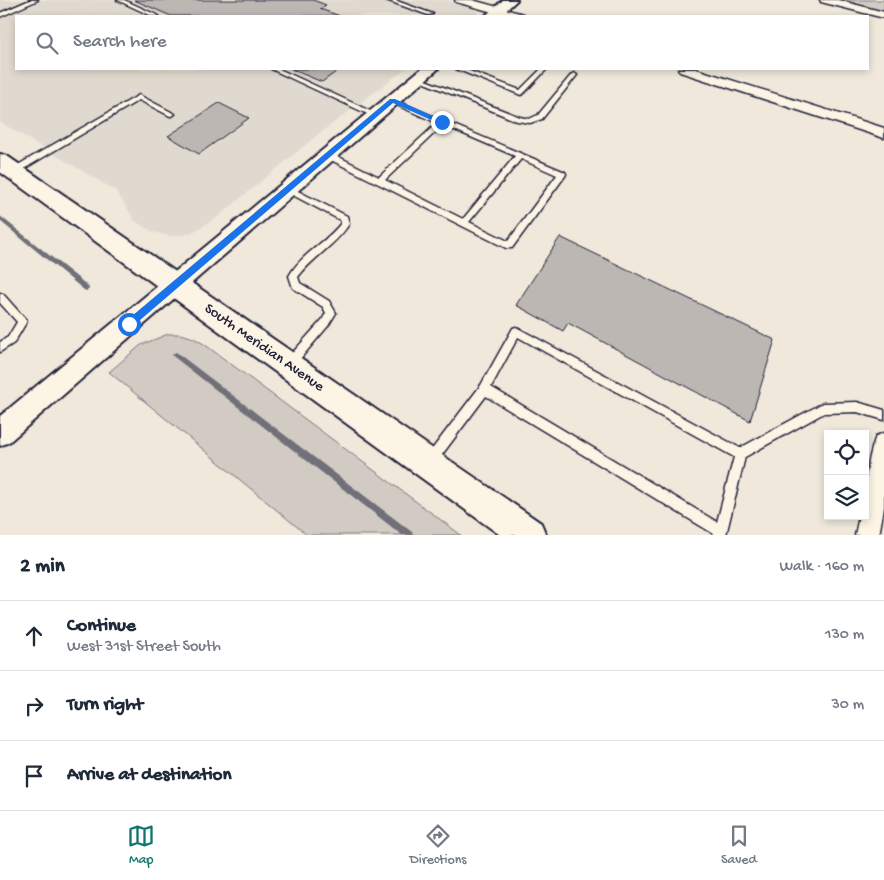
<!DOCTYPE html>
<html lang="en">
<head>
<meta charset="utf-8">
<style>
	body { margin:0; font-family:"Gochi Hand",sans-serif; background:#f2f2f3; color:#1f2937 }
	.controls { position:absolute; right:15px; bottom:15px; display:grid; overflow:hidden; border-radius:0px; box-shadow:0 2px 8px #0003 }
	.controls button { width:45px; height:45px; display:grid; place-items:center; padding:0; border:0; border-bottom:1px solid #e0e1e3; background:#fff; color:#1f2937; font:25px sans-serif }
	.stop { position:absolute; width:15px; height:15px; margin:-11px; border:4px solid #1a73e8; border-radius:50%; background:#fff }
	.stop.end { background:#1a73e8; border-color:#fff; box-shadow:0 1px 5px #0008 }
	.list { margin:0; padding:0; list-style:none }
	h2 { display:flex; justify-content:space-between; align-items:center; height:65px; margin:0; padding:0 20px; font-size:21px }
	h2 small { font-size:16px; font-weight:400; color:#747a83 }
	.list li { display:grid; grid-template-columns:32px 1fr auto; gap:15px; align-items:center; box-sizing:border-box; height:70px; padding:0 20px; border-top:1px solid #e0e1e3 }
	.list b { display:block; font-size:19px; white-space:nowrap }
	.list p { margin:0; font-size:16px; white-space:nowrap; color:#747a83 }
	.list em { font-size:16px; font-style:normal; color:#747a83 }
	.icon { flex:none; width:28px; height:28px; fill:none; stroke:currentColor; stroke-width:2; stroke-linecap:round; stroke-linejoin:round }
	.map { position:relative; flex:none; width:884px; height:535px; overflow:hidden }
	.search { position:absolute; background:#fff; box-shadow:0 2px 8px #0003; left:15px; right:15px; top:15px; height:55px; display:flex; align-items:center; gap:12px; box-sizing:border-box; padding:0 18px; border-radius:0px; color:#747a83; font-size:19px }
	.sheet { height:275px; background:#fff }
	nav { display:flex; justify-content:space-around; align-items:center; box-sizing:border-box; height:70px; border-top:1px solid #e0e1e3; background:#fff; font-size:14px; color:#747a83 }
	nav a { display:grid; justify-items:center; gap:2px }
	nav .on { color:#0f766e }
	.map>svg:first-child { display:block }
</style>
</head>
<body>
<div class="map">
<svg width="884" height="535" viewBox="0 0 884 535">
	<rect width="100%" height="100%" fill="#efe8db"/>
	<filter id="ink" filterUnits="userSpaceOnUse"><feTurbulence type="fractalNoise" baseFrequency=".02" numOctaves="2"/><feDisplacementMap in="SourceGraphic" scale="10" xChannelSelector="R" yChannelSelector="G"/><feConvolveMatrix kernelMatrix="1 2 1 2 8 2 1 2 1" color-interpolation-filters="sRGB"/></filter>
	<g filter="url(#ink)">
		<path fill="#e0d9cf" d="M0,0H447L470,7L477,11V15L16,16V69H405L316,136L215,219L189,234L171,236L153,232L135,221L116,191L0,122Z"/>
		<g fill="#d1cbc3" stroke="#7a767f">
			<path d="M838,0H884V12Z"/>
			<path d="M168,334C185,333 194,337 208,347L461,535H307L109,372L141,345Z"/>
		</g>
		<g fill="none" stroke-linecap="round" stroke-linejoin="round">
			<g fill="#716f79" fill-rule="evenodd">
				<path d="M0,216L88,286L89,288L88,290L86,291L84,290L0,221Z"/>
				<path d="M176,352L412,532L413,535H402L174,357L172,355L174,353Z"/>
			</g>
		</g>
		<g fill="#bcb7b3" stroke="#22223b">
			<path d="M134,0H313L326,5L320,9L340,16H171Z"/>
			<path d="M291,69H340L322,82Z"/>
			<path d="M219,103L249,118L199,154L168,136Z"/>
			<path d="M560,237L775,340L750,421L568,323L563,331L516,305Z"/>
		</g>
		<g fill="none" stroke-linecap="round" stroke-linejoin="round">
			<defs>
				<g id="service">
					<path d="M30,0H38L0,17V13Z"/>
					<path d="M117,0H124L159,16H152Z"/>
					<path d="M386,0H394L433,14L428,15Z"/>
					<path d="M271,69H279L379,115L378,117H374Z"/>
					<path d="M456,69H464L520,90L541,69H547L523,94L521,95Z"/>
					<path d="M574,73L577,75L542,119L530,123L517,121L415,79L420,78L520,117L529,119L538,115L572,74Z"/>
					<path d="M139,95L175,114L172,116H170L139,100L17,173H11L10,171L11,169Z"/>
					<path d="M392,99L565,172L566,174L565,176L512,248H506L325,157V153H331L379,177L437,123L390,102V100ZM443,125L515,156L463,219L385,180ZM521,159L557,175L508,241L469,222Z"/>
					<path d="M288,186L347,216L349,224C336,245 313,257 298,277L300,283L329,301L336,313L328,326L294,366L290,368L286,366L285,363L286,360L322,320L326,313L323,307L293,288L289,276C301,254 326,243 341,223L340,220L285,191L284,189L285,187Z"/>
					<path d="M0,293L3,294L27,321L14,343L0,352V342L8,337L17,322L0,303Z"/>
					<path d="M516,327L740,448L823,403L857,402L884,410V420L857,412L824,413L745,457L726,535H714V534L486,396L435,464L431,466L427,464L425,460L427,456L481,385L513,328ZM518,337L734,457L717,522L491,387Z"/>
				</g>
				<g id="minor">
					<path d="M455,0H472L523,14L525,16H507L456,2Z"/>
					<path d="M820,0H838L884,12V18L821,2Z"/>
					<path d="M678,69H696L884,128V138L680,72Z"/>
					<path d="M884,433V507L879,535H855L859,516H865C865,489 866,462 876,436Z"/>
				</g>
				<g id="tertiary">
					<path d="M503,0H517L500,16H485Z"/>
					<path d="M421,69H438L9,442L0,446V416Z"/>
				</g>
				<path id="secondary" d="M0,154L7,156L541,523L546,535H500L0,172Z"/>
			</defs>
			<use href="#service" stroke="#22223b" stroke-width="3"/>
			<use href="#minor" stroke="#22223b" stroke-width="3"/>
			<use href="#tertiary" stroke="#22223b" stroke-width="4"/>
			<use href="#secondary" stroke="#22223b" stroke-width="4"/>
			<use href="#service" fill="#fcf5e5" fill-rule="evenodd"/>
			<use href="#minor" fill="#fcf5e5" fill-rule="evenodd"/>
			<use href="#tertiary" fill="#fcf5e5" fill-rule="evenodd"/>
			<use href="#secondary" fill="#fcf5e5" fill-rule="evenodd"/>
		</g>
	</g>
	<path fill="#1a73e8" d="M390,99H395L446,122L440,124L393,103L132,327H126V321Z"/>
	<g text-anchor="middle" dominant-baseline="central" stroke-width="4" stroke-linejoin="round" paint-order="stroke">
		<g font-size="15" fill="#22223b" stroke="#fcf5e5">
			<text transform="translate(264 348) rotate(35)">South Meridian Avenue</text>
		</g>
	</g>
</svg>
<div class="controls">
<button><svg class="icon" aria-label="locate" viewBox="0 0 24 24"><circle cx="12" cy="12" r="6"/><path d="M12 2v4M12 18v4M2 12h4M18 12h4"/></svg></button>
<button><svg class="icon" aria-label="layers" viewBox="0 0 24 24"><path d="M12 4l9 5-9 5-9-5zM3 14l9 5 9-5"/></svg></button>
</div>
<div class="stop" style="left:129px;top:324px"></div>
<div class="stop end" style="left:442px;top:122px"></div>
<div class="search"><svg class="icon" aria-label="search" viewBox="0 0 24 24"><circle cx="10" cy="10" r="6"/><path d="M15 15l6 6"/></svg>Search here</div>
</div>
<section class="sheet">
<h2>2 min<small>Walk · 160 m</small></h2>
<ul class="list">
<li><svg class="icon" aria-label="ahead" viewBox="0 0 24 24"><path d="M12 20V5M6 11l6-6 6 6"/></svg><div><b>Continue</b><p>West 31st Street South</p></div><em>130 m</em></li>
<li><svg class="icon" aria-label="right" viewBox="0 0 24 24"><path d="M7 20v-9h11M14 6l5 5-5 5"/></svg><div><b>Turn right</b></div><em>30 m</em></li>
<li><svg class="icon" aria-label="arrive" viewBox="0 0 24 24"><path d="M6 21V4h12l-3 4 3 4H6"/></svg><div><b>Arrive at destination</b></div></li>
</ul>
</section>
<nav>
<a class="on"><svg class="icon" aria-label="map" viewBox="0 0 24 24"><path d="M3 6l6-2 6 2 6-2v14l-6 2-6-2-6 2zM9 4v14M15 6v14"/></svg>Map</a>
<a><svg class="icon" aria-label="directions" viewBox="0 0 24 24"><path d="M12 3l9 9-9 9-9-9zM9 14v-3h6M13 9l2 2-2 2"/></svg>Directions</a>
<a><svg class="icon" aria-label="saved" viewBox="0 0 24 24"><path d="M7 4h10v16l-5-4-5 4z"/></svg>Saved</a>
</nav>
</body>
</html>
